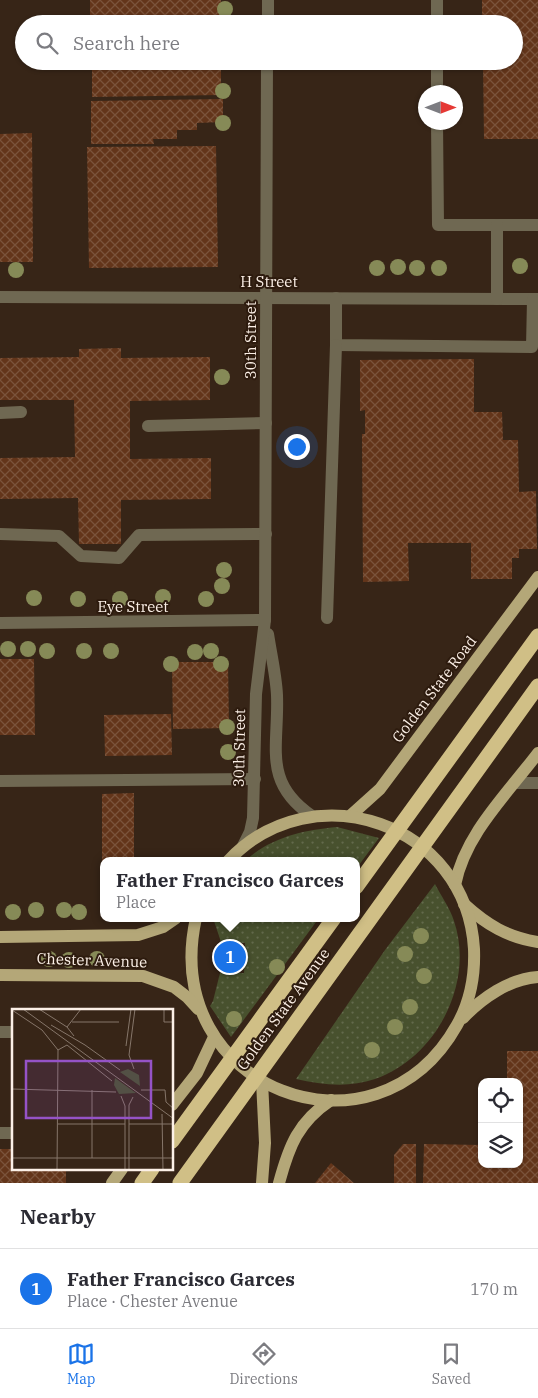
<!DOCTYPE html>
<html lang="en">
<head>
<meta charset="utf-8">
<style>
	body { margin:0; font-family:"IBM Plex Serif",serif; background:#f7f7f7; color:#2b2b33 }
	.controls { position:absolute; right:15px; bottom:15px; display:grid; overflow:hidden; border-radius:10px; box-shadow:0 1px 4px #0004 }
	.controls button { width:45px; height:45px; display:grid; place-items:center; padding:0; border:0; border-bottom:1px solid #e1e1e2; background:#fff; color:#2b2b33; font:25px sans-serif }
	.compass { position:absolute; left:418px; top:85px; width:45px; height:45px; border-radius:50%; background:#fff; box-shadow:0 1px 4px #0004; rotate:90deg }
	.you { position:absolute; left:296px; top:446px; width:18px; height:18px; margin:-12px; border:4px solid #fff; border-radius:50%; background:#1a73e8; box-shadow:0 0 0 8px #1a73e833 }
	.badge { display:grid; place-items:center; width:32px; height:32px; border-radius:50%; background:#1a73e8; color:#fff; font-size:16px; font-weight:700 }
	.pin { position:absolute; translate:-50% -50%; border:2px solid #fff; box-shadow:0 1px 5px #0006 }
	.popup { position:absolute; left:100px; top:857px; width:260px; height:65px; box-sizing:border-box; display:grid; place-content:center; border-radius:10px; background:#fff; filter:drop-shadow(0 1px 4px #0005); font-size:16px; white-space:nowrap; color:#7c7c81 }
	.popup b { font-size:19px; color:#2b2b33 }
	.popup::after { content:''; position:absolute; left:50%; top:100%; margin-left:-10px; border:10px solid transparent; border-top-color:#fff }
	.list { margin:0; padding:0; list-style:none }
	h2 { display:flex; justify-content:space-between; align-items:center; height:65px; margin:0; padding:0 20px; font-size:21px }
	h2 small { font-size:16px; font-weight:400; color:#7c7c81 }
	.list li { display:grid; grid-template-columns:32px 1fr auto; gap:15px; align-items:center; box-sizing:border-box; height:80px; padding:0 20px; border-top:1px solid #e1e1e2 }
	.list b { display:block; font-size:19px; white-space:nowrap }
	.list p { margin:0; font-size:16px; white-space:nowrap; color:#7c7c81 }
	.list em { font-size:16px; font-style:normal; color:#7c7c81 }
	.icon { flex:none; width:28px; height:28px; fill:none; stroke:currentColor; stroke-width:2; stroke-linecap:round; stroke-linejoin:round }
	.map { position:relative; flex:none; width:538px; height:1183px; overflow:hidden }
	.search { position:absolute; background:#fff; box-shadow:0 1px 4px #0004; left:15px; right:15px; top:15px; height:55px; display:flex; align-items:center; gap:12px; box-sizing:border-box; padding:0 18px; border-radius:28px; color:#7c7c81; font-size:19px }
	.sheet { height:145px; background:#fff }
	nav { display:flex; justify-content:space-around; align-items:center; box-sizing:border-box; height:70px; border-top:1px solid #e1e1e2; background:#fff; font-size:14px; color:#7c7c81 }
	nav a { display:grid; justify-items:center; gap:2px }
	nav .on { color:#1a73e8 }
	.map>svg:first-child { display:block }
</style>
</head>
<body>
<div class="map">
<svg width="538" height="1183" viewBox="0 0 538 1183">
	<defs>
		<pattern id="grass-dots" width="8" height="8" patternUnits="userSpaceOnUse" patternTransform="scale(1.25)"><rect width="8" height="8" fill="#48512e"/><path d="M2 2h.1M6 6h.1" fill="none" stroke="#636a4c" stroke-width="1.8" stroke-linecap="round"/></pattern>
		<pattern id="building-cross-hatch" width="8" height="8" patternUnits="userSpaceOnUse" patternTransform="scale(1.25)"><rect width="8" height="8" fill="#63351a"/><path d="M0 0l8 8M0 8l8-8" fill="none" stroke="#7a533b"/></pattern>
	</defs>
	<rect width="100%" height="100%" fill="#372517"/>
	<g fill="url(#grass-dots)">
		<path d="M337,827L379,838L356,869V861H245C271,837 304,830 337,827Z"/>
		<path d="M435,884C441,896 450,908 454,921C475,983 436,1058 375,1079C349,1088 322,1085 296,1079L385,950Z"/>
		<path d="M213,918H319L231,1037L210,1006L213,1001L220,973H244L245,943L221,942Z"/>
	</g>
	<g fill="url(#building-cross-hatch)">
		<rect x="90" y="0" width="131" height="24"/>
		<path d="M482,0H538V139H484L483,61H514V24H482Z"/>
		<path d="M92,61H221V95L92,97Z"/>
		<path d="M223,99V122L197,123V130H177V139H153L154,144H91V101Z"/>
		<path d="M32,133L33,262H0V134Z"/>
		<path d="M216,146L218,267L89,268L87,147Z"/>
		<path d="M121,348V358L210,357V400L130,401V459L211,458V499L121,500V544H79L78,498L0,499V458L75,457L74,400H0V358L79,357V349Z"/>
		<path d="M474,359V412H502L503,440H518L519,492L536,491L537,549H519V558H512V579H471V543H408L409,581L363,582L362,434H365V410L360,411V360Z"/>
		<path d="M0,659H34L35,735H0Z"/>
		<path d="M172,662H228L229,728L173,729Z"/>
		<path d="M171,714L172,755L105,756L104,715Z"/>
		<path d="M134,793V861H102V794Z"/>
		<path d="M507,1051H538V1183H423L424,1144L482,1145V1164H519V1082H507Z"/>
		<path d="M403,1144H416V1183H394V1155Z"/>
		<path d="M0,1149H14V1169H66V1183H0Z"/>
		<path d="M331,1163L354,1183H315Z"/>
	</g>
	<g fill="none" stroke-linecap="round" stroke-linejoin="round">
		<g stroke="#6f6852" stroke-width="12">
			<path d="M437,0V24"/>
			<path d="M268,24V0"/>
			<path d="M437,61V92"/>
			<path d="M437,122L438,225H538"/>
			<path d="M0,297L538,299"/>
			<path d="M336,298V345L532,347L533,299"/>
			<path d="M497,299V225"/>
			<path d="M0,413L21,412"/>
			<path d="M148,426L266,423"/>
			<path d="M0,534L59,536L81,556L119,558L139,535L266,534"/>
			<path d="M327,618L336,345"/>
			<path d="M0,623L265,620"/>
			<path d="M268,634C271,654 276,675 277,695C279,747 262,782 312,816"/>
			<path d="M0,781L255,779"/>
			<path d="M515,783H538"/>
			<path d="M243,846L250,832L253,818L256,694L265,620L267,61"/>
			<path d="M0,1032H14"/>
			<path d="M0,1133H14"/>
		</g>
		<g stroke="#b4a778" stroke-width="12">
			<path d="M350,816L380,789L538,577"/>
			<path d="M455,885C465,834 507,794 538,753"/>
			<path d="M464,904C487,925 507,937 538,942"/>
			<path d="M196,918C158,1089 375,1171 457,1025C470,1002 475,975 474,949C467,824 313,770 228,861"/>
			<path d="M0,937L138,935L163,927L176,918"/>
			<path d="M0,975L143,976L174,987L187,997L198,1009"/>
			<path d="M463,1018C482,998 509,979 538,977"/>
			<path d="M262,1081L265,1143L262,1183"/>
			<path d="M172,1105L197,1073L214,1037"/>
			<path d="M112,1183L122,1169"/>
			<path d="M279,1183C289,1146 298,1122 331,1100"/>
		</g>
		<g stroke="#d0bf86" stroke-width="15">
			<path d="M356,887L538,636"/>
			<path d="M172,1141L334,918"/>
			<path d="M142,1183L152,1169"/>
			<path d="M180,1183L538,686"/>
		</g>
	</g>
	<g fill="#868a57">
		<circle cx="225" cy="9" r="8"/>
		<circle cx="223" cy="91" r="8"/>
		<circle cx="223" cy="123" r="8"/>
		<circle cx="520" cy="266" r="8"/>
		<circle cx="398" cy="267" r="8"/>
		<circle cx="377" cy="268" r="8"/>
		<circle cx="417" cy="268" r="8"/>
		<circle cx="439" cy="268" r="8"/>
		<circle cx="16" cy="270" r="8"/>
		<circle cx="222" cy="377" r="8"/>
		<circle cx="224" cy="570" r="8"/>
		<circle cx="222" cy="586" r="8"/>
		<circle cx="163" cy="597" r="8"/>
		<circle cx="34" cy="598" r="8"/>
		<circle cx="78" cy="599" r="8"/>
		<circle cx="120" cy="599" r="8"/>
		<circle cx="206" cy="599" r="8"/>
		<circle cx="8" cy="649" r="8"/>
		<circle cx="28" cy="649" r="8"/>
		<circle cx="47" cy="651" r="8"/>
		<circle cx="84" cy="651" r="8"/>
		<circle cx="111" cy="651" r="8"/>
		<circle cx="211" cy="651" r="8"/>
		<circle cx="195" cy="652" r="8"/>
		<circle cx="171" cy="664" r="8"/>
		<circle cx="221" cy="664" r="8"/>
		<circle cx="227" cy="727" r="8"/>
		<circle cx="228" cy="752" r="8"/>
		<circle cx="36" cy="910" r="8"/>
		<circle cx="64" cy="910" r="8"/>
		<circle cx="13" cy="912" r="8"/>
		<circle cx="79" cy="912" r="8"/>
		<circle cx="421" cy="936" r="8"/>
		<circle cx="405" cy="954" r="8"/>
		<circle cx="49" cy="959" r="8"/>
		<circle cx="97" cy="959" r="8"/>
		<circle cx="69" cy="960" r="8"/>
		<circle cx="277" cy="967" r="8"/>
		<circle cx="424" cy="976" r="8"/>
		<circle cx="410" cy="1007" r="8"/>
		<circle cx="234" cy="1019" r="8"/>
		<circle cx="395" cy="1027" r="8"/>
		<circle cx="372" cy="1050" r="8"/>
	</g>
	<g text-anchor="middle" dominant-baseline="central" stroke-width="4" stroke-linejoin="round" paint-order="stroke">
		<g font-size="15" fill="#fcf0e7" stroke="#2d1b0e">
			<text x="269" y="281">H Street</text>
			<text transform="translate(250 340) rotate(-90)">30th Street</text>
			<text x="133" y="606">Eye Street</text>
			<text transform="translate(434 689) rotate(-53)">Golden State Road</text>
			<text transform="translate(239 748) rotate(-89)">30th Street</text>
			<text transform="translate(92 960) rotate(2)">Chester Avenue</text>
			<text transform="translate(283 1009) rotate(-54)">Golden State Avenue</text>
		</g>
	</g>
	<g transform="translate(12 1009)">
		<rect width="161" height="161" fill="#372517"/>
		<path d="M116,60L127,66L128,77L108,63ZM103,69L124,84L107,85L102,76Z" fill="#48512e"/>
		<path fill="none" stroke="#86766a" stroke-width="1" d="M11,0L162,110M27,0L55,18L62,27M152,0V13H162M0,1L30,21L46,41L45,161M60,13H107M39,16L73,36M55,18L69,0M73,36L108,61M114,37L119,0M46,41L55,36L100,72M122,60L117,46L123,0M0,80L104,83M80,81V149M129,81H153M153,81L154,93L162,100M109,87L113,97V161M150,105L151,161M46,115H113M117,115H162M0,149H162M117,161V96L121,88"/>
		<path fill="#9553c7" fill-opacity="0.15" stroke="#9553c7" stroke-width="2.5" d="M14,52H139V109H14Z"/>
		<rect width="161" height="161" fill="none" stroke="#fcf0e7" stroke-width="2.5"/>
	</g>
</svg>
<div class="controls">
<button><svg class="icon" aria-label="locate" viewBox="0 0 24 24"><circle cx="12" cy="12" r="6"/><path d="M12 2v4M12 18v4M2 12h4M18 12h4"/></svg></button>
<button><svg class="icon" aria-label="layers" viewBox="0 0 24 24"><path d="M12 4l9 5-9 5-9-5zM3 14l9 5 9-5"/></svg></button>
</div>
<svg class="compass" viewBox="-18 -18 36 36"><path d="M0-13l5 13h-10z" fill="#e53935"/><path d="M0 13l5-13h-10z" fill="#7c7c81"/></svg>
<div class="you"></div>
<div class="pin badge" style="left:230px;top:957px">1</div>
<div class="popup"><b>Father Francisco Garces</b>Place</div>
<div class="search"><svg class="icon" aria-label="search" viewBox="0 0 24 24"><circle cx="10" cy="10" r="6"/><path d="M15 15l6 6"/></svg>Search here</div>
</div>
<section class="sheet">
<h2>Nearby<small></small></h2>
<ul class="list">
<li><span class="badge">1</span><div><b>Father Francisco Garces</b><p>Place · Chester Avenue</p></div><em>170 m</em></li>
</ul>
</section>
<nav>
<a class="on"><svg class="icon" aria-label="map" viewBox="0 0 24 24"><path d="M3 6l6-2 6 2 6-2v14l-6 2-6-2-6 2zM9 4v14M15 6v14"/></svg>Map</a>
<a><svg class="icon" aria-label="directions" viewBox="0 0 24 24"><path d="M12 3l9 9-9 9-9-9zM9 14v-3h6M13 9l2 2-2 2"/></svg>Directions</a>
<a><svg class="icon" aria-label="saved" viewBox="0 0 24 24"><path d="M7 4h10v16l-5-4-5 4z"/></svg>Saved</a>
</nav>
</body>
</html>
